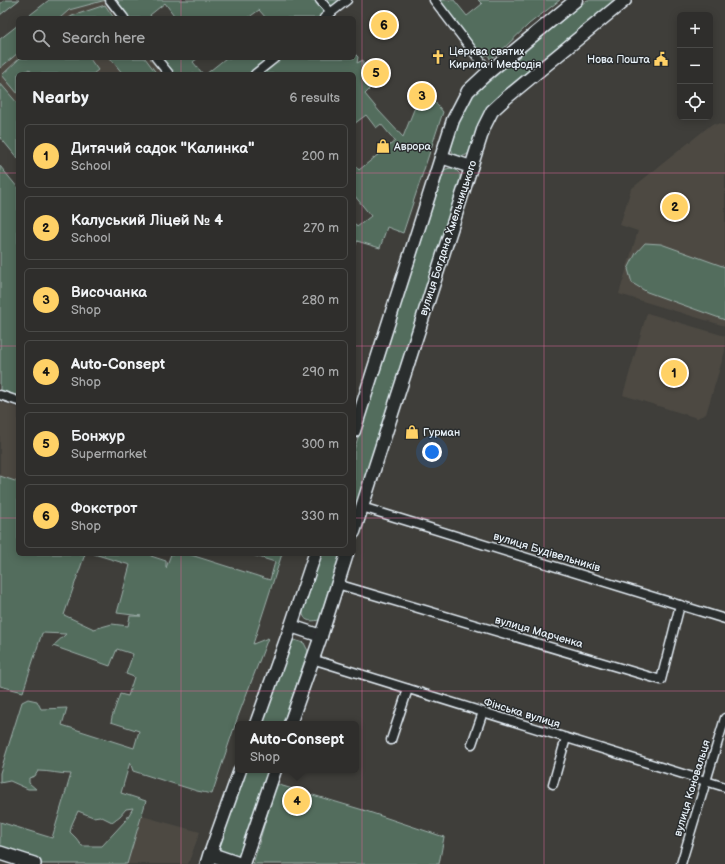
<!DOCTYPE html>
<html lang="en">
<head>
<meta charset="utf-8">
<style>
	body { margin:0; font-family:"Balsamiq Sans",sans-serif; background:#373634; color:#f1f3f6 }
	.controls { position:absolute; right:12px; top:12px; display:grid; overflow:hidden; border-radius:6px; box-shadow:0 2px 10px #0003 }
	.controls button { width:36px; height:36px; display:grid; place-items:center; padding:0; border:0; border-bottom:1px solid #4a4a48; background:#2f2e2c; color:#f1f3f6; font:20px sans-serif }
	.you { position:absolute; left:432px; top:452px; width:14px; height:14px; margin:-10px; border:3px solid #fff; border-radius:50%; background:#1a73e8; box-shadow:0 0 0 6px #1a73e833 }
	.badge { display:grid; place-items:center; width:26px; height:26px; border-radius:50%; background:#ffd166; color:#111; font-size:13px; font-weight:700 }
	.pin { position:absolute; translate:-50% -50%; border:2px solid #fff; box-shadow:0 1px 4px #0006 }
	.popup { position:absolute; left:235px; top:721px; width:124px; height:52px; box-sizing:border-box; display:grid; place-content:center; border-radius:6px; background:#2f2e2c; filter:drop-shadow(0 1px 3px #0005); font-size:13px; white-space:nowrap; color:#a7a8a9 }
	.popup b { font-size:15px; color:#f1f3f6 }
	.popup::after { content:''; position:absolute; left:50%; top:100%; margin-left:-8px; border:8px solid transparent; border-top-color:#2f2e2c }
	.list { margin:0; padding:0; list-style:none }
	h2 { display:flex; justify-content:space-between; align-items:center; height:52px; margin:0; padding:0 16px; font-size:17px }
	h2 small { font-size:13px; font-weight:400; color:#a7a8a9 }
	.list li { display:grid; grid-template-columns:26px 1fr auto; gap:12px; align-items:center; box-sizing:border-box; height:64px; margin:0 8px 8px; padding:0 8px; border:1px solid #4a4a48; border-radius:6px }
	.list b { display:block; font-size:15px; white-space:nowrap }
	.list p { margin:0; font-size:13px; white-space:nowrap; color:#a7a8a9 }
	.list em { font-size:13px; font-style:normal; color:#a7a8a9 }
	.icon { flex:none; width:22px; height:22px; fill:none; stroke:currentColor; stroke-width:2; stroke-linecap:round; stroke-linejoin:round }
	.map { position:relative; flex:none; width:725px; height:864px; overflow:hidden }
	.search { position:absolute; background:#2f2e2c; box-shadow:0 2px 10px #0003; left:16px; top:16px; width:340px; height:44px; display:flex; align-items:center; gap:10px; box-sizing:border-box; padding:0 14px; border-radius:6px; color:#a7a8a9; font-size:15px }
	.panel { position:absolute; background:#2f2e2c; box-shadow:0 2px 10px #0003; left:16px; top:72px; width:340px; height:484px; border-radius:6px }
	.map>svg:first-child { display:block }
</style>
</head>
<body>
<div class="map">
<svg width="725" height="864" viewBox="0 0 725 864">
	<rect width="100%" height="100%" fill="#3f3e3a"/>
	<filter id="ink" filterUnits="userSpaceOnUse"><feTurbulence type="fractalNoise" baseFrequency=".025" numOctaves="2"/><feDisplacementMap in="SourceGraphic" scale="8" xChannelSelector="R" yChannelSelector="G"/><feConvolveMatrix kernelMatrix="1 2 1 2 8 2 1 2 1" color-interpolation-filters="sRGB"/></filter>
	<g filter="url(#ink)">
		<g fill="#4d4a43">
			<path d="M106,0H107L121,18H60L69,10Z"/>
			<path d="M18,53V58H153L165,74H18V104L0,83V68Z"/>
			<path d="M712,124L725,125V326L619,294L638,231L620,225L631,189Z"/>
			<path d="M647,313L725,336V351L706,414L697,418L623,395Z"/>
			<path d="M0,402L18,408V482L0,476Z"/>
			<path d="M142,816L200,832L188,864H127Z"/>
		</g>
		<g fill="#526d5d" stroke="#9dafaa" fill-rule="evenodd">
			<path d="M5,0H19L0,15V4Z"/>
			<path d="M49,0H106L69,10L60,18H26Z"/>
			<path d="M110,0H347L325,18H266L259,10L248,18H176L165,3L150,15L152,18H124Z"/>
			<path d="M434,0H454L467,16L482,4L478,0H560L529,24L501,51L490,59L488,54L479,61Z"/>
			<path d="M587,0H618L489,107L471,151C464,158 461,157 453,153L450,146L463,112L469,100L478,91Z"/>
			<path d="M105,5L114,18H69L72,16Z"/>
			<path d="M18,25V53L0,68V39Z"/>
			<path d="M354,53L358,57L357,63L363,60V66L369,90L365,94L379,111L403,137L423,87L443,112L403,233L387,227L380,248L357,241L354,251V223L357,227L371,216L354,195V164L359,170L395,141L381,124L376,128L366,115L354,124V74H206L226,58H354Z"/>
			<path d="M20,58H91L90,59L98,70L93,74H74L73,73L71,74H33L29,69L22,74H18V94L2,75Z"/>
			<path d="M110,58H145L157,74H123Z"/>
			<path d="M156,58H198L193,62L203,74H169Z"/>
			<path d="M0,83L18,104V159L0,137Z"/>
			<path d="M0,166L18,188V397L0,391Z"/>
			<path d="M451,168L456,170L460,174V180L354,515V450L443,174L446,169Z"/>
			<path d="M645,243L661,244L725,267V320L647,292L632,283L628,269L636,253Z"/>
			<path d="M0,476L18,482V554H85L64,615L94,629L112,624L128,626L130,616H141L117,613L130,565L94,554H150L151,556L166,561V568L171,554H188L270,580L275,562L249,554H282L253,644L268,638L237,719L212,794L197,791L133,771L130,762L121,793L146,801L127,864H34L0,853V822L52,838L71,774C60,774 49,771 38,771L35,776L29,778V783L36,789H28L10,781L0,783V773L22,702L28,699L37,701L41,709L67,708L62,725L134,748L139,731L111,722L112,717L120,694L128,696L134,677L126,674L133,654L117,649L110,666L53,646L66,634L42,633L23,692L0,686ZM133,808L126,820L102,846H82L76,838L70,832L72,824L78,811L93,817L100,816L112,822L120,816L126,809Z"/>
			<path d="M321,554H342L322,615L319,620C309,622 302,621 303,609Z"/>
			<path d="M294,640L304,643L308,651L283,724H262L289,644Z"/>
			<path d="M246,770H268L240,854L236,857L221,851L220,845Z"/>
			<path d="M276,784L363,810L444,837L439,864H253Z"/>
		</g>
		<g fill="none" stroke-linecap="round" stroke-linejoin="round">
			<defs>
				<g id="street">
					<path d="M110,0L124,18"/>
					<path d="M320,0L331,13"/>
					<path d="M434,0L489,72"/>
					<path d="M324,18L347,0"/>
					<path d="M156,58L169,74"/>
					<path d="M255,74L275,58"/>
					<path d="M0,395L18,401"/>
					<path d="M362,507L725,619"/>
					<path d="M337,584L661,680L680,605"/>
					<path d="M312,659L725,787"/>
					<path d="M391,740L408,689"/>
					<path d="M472,744L483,712"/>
					<path d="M553,784L566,738"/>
					<path d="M681,864L725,718"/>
				</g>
				<g id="secondary">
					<path d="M441,157L471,167"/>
					<path d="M354,431L453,120L468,91L484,76L576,0"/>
					<path d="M354,532L484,127L492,111L506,98L625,0"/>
					<path d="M291,626L321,636"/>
					<path d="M256,724L291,626L315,554"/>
					<path d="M290,724L321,636L347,554"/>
					<path d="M210,854L240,770"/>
					<path d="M243,864L275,770"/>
				</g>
				<g id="primary">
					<path d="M0,853L34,864"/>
					<path d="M207,864L210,854L239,864"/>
				</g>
			</defs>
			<use href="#street" stroke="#e8f1f8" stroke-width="11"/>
			<use href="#secondary" stroke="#e8f1f8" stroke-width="15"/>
			<use href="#primary" stroke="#e8f1f8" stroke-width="16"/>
			<use href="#street" stroke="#2a2d2e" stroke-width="8"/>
			<use href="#secondary" stroke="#2a2d2e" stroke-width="12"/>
			<use href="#primary" stroke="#2a2d2e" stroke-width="13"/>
		</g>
	</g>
	<path fill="none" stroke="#cf6492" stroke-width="1" stroke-opacity="0.55" d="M181,0V18M362,0V864M544,0V864M181,58V74M0,173H18M354,173H725M0,346H18M354,346H725M0,518H18M354,518H725M181,554V864M0,691H725"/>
	<defs>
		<symbol id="church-bare" viewBox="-9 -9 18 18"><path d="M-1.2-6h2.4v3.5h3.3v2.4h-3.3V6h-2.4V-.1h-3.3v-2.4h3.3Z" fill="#ffd166" stroke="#2a2d2e" stroke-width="2.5" paint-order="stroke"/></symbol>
		<symbol id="civic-bare" viewBox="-9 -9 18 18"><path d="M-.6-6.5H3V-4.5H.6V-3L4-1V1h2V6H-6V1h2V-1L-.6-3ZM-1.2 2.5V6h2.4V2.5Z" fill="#ffd166" stroke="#2a2d2e" stroke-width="2.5" paint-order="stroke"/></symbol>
		<symbol id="shop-bare" viewBox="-9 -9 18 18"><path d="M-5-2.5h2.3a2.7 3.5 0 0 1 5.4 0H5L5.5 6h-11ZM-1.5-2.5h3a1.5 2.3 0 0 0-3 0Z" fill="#ffd166" stroke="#2a2d2e" stroke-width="2.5" paint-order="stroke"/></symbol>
	</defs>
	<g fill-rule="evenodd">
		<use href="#church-bare" x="428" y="47" width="20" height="20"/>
		<use href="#civic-bare" x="651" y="49" width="20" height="20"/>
		<use href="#shop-bare" x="373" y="136" width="20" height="20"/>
		<use href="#shop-bare" x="402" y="422" width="20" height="20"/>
	</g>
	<g text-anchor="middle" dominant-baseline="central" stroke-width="3" stroke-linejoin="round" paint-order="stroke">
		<g font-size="11" fill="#e8f1f8" stroke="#2a2d2e" text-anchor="start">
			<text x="449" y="51">Церква святих<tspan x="449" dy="13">Кирила і Мефодія</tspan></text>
			<text x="650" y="59" text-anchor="end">Нова Пошта</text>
			<text x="394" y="146">Аврора</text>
			<text x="423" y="432">Гурман</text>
		</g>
		<g font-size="11" fill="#e8f1f8" stroke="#2a2d2e">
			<text transform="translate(448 238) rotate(-72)">вулиця Богдана Хмельницького</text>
			<text transform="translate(547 552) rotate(17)">вулиця Будівельників</text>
			<text transform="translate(539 632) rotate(16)">вулиця Марченка</text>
			<text transform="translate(522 713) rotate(17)">Фінська вулиця</text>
			<text transform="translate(692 788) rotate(-73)">вулиця Коновальця</text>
		</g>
	</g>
</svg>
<div class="controls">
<button>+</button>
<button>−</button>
<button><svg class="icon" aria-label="locate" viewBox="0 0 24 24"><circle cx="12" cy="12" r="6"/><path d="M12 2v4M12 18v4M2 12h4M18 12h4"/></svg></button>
</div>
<div class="you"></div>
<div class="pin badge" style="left:674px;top:373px">1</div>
<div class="pin badge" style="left:675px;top:207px">2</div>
<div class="pin badge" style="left:422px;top:96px">3</div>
<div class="pin badge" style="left:297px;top:801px">4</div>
<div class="popup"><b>Auto-Consept</b>Shop</div>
<div class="pin badge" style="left:376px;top:73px">5</div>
<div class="pin badge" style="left:384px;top:25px">6</div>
<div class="search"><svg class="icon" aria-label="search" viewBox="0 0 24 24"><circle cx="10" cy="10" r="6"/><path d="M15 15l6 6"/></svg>Search here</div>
<section class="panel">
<h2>Nearby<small>6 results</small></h2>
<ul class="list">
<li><span class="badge">1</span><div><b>Дитячий садок &quot;Калинка&quot;</b><p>School</p></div><em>200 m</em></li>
<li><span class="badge">2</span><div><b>Калуський Ліцей № 4</b><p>School</p></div><em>270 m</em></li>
<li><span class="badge">3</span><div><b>Височанка</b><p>Shop</p></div><em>280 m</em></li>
<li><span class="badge">4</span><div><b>Auto-Consept</b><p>Shop</p></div><em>290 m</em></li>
<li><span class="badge">5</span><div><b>Бонжур</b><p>Supermarket</p></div><em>300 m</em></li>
<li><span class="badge">6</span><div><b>Фокстрот</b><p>Shop</p></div><em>330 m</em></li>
</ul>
</section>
</div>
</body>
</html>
